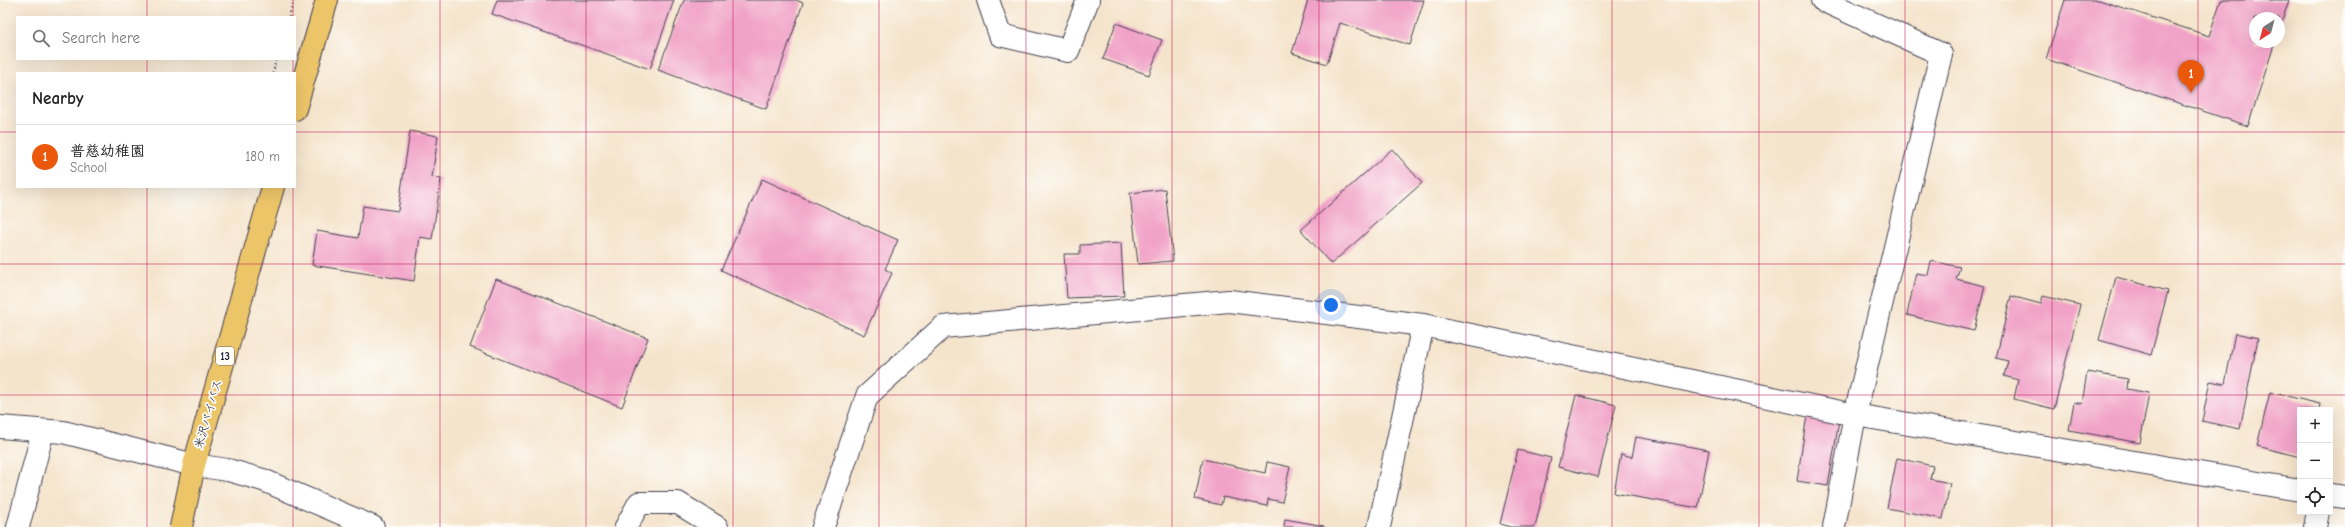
<!DOCTYPE html>
<html lang="en">
<head>
<meta charset="utf-8">
<style>
	body { margin:0; font-family:"Comic Neue","Klee One",sans-serif; background:#f2f2f2; color:#222 }
	.controls { position:absolute; right:12px; bottom:12px; display:grid; overflow:hidden; border-radius:0px; box-shadow:0 4px 16px #0002 }
	.controls button { width:36px; height:36px; display:grid; place-items:center; padding:0; border:0; border-bottom:1px solid #e0e0e0; background:#fff; color:#222; font:20px sans-serif }
	.compass { position:absolute; left:2249px; top:12px; width:36px; height:36px; border-radius:50%; background:#fff; box-shadow:0 4px 16px #0002; rotate:216deg }
	.you { position:absolute; left:1331px; top:305px; width:14px; height:14px; margin:-10px; border:3px solid #fff; border-radius:50%; background:#1a73e8; box-shadow:0 0 0 6px #1a73e833 }
	.badge { display:grid; place-items:center; width:26px; height:26px; border-radius:50%; background:#ea580c; color:#fff; font-size:13px; font-weight:700 }
	.pin { position:absolute; translate:-50% -33px; filter:drop-shadow(0 1px 2px #0008) }
	.pin::after { content:''; position:absolute; top:21px; width:14px; height:12px; background:inherit; clip-path:polygon(0 0,100% 0,50% 100%) }
	.list { margin:0; padding:0; list-style:none }
	h2 { display:flex; justify-content:space-between; align-items:center; height:52px; margin:0; padding:0 16px; font-size:17px }
	h2 small { font-size:13px; font-weight:400; color:#767676 }
	.list li { display:grid; grid-template-columns:26px 1fr auto; gap:12px; align-items:center; box-sizing:border-box; height:64px; padding:0 16px; border-top:1px solid #e0e0e0 }
	.list b { display:block; font-size:15px; white-space:nowrap }
	.list p { margin:0; font-size:13px; white-space:nowrap; color:#767676 }
	.list em { font-size:13px; font-style:normal; color:#767676 }
	.icon { flex:none; width:22px; height:22px; fill:none; stroke:currentColor; stroke-width:2; stroke-linecap:round; stroke-linejoin:round }
	.map { position:relative; flex:none; width:2345px; height:527px; overflow:hidden }
	.search { position:absolute; background:#fff; box-shadow:0 4px 16px #0002; left:16px; top:16px; width:280px; height:44px; display:flex; align-items:center; gap:10px; box-sizing:border-box; padding:0 14px; border-radius:0px; color:#767676; font-size:15px }
	.panel { position:absolute; background:#fff; box-shadow:0 4px 16px #0002; left:16px; top:72px; width:280px; height:116px; border-radius:0px }
	.map>svg:first-child { display:block }
</style>
</head>
<body>
<div class="map">
<svg width="2345" height="527" viewBox="0 0 2345 527">
	<rect width="100%" height="100%" fill="#fdfcf7"/>
	<filter id="ink" filterUnits="userSpaceOnUse"><feTurbulence type="fractalNoise" baseFrequency=".025" numOctaves="2"/><feDisplacementMap in="SourceGraphic" scale="8" xChannelSelector="R" yChannelSelector="G"/><feConvolveMatrix kernelMatrix="1 2 1 2 8 2 1 2 1" color-interpolation-filters="sRGB"/></filter>
	<filter id="wash" filterUnits="userSpaceOnUse"><feTurbulence type="fractalNoise" baseFrequency=".012" numOctaves="4" result="noise"/><feDisplacementMap in="SourceGraphic" scale="16" xChannelSelector="R" yChannelSelector="G"/><feGaussianBlur stdDeviation="0.9" result="paint"/><feColorMatrix in="noise" values="0 0 0 0 0 0 0 0 0 0 0 0 0 0 0 0 0 1.4 0 .05"/><feComposite in="paint" operator="in"/></filter>
	<g filter="url(#wash)">
		<rect width="100%" height="100%" fill="#f5e4cc"/>
		<g id="blocks">
			<g fill="#f1a2c7">
				<path d="M497,0H674L650,69L492,14Z"/>
				<path d="M684,0H796L803,3L766,109L658,70Z"/>
				<path d="M1308,0H1424L1410,45L1340,23L1327,64L1292,53Z"/>
				<path d="M2065,0H2099L2209,36L2221,0H2289L2279,30V18H2255V42H2275L2248,126L2046,59Z"/>
				<path d="M1116,23L1162,40L1149,75L1103,59Z"/>
				<path d="M410,131L438,136L432,177L441,179L432,239L420,237L414,281L312,265L317,231L358,238L363,206L398,211Z"/>
				<path d="M1392,149L1422,183L1331,264L1301,230Z"/>
				<path d="M762,179L898,240L885,269L892,273L864,335L721,270Z"/>
				<path d="M1165,189L1173,261L1138,264L1130,193Z"/>
				<path d="M1121,243L1124,296L1067,298L1064,254H1080V245Z"/>
				<path d="M1931,261L1960,267L1956,279L1985,286L1974,331L1907,315L1916,273L1928,275Z"/>
				<path d="M2116,277L2168,291L2151,355L2099,340Z"/>
				<path d="M496,279L648,338L622,407L470,347Z"/>
				<path d="M2011,296L2041,304L2043,296L2080,305L2054,409L2014,399L2018,380L2004,376L2008,361L1996,358Z"/>
				<path d="M2235,333L2258,338L2240,429L2202,421L2210,381L2225,384Z"/>
				<path d="M2087,372L2128,379L2127,389L2149,393L2140,443L2069,430L2074,402L2082,404Z"/>
				<path d="M2270,392L2320,404L2319,410H2300V457L2257,446Z"/>
				<path d="M1576,395L1616,405L1598,477L1558,467Z"/>
				<path d="M1807,415L1839,421L1828,486L1797,481Z"/>
				<path d="M1636,437L1709,450L1698,508L1614,493L1621,454L1632,457Z"/>
				<path d="M1518,450L1551,458L1535,527H1512L1500,524Z"/>
				<path d="M1897,458L1933,466L1930,479L1950,483L1943,519L1887,508Z"/>
				<path d="M1203,459L1265,473L1267,462L1290,467L1282,502L1268,499L1267,506L1223,497L1221,505L1195,499Z"/>
				<path d="M1285,519L1324,526V527H1284Z"/>
			</g>
		</g>
	</g>
	<g filter="url(#ink)">
		<use href="#blocks" fill-opacity="0" stroke="#423f51" stroke-width="1"/>
		<g fill="none" stroke-linecap="round" stroke-linejoin="round">
			<defs>
				<g id="street">
					<path d="M988,0L1000,35L1068,51L1088,0"/>
					<path d="M1822,0L1941,54L1855,415L1834,527"/>
					<path d="M0,427L63,432L194,465L228,470L263,480L373,527"/>
					<path d="M2330,495L2345,497"/>
					<path d="M18,527L43,431"/>
					<path d="M626,527L639,503H678L717,527"/>
					<path d="M823,527L867,396L943,327L1229,301L1423,325L1855,415L2300,490"/>
					<path d="M1379,527L1423,325"/>
					<path d="M2315,527L2318,512"/>
				</g>
				<g id="highway">
					<path d="M295,109L327,0"/>
					<path d="M181,527L194,465L273,187"/>
				</g>
			</defs>
			<use href="#street" stroke="#423f51" stroke-width="24"/>
			<use href="#highway" stroke="#423f51" stroke-width="24"/>
			<g stroke="#423f51" stroke-width="2.5" stroke-dasharray="1 3" stroke-linecap="butt">
				<path d="M289,17L294,0"/>
				<path d="M273,73L276,59"/>
			</g>
			<use href="#street" stroke="#fff" stroke-width="22"/>
			<use href="#highway" stroke="#edc569" stroke-width="22"/>
		</g>
	</g>
	<path fill="none" stroke="#c2185b" stroke-width="1" stroke-opacity="0.55" d="M147,0V17M293,0V17M440,0V527M586,0V527M733,0V527M879,0V527M1026,0V527M1172,0V527M1319,0V527M1466,0V527M1612,0V527M1759,0V527M1905,0V527M2052,0V527M2198,0V527M147,59V73M293,59V73M0,132H17M295,132H2345M147,187V527M293,187V527M0,264H2345M0,395H2345"/>
	<g text-anchor="middle" dominant-baseline="central" stroke-width="3.5" stroke-linejoin="round" paint-order="stroke">
		<rect fill="#fdfcf7" stroke="#646373" stroke-width="1" x="216" y="347" width="18" height="18" rx="3"/>
		<g font-size="11" font-weight="bold" fill="#22223b">
			<text x="225" y="356">13</text>
		</g>
		<g font-size="12" fill="#22223b" stroke="#fdfcf7">
			<text transform="translate(208 414) rotate(-74)">米沢バイパス</text>
		</g>
	</g>
</svg>
<div class="controls">
<button>+</button>
<button>−</button>
<button><svg class="icon" aria-label="locate" viewBox="0 0 24 24"><circle cx="12" cy="12" r="6"/><path d="M12 2v4M12 18v4M2 12h4M18 12h4"/></svg></button>
</div>
<svg class="compass" viewBox="-18 -18 36 36"><path d="M0-13l5 13h-10z" fill="#e53935"/><path d="M0 13l5-13h-10z" fill="#767676"/></svg>
<div class="you"></div>
<div class="pin badge" style="left:2191px;top:93px">1</div>
<div class="search"><svg class="icon" aria-label="search" viewBox="0 0 24 24"><circle cx="10" cy="10" r="6"/><path d="M15 15l6 6"/></svg>Search here</div>
<section class="panel">
<h2>Nearby<small></small></h2>
<ul class="list">
<li><span class="badge">1</span><div><b>普慈幼稚園</b><p>School</p></div><em>180 m</em></li>
</ul>
</section>
</div>
</body>
</html>
